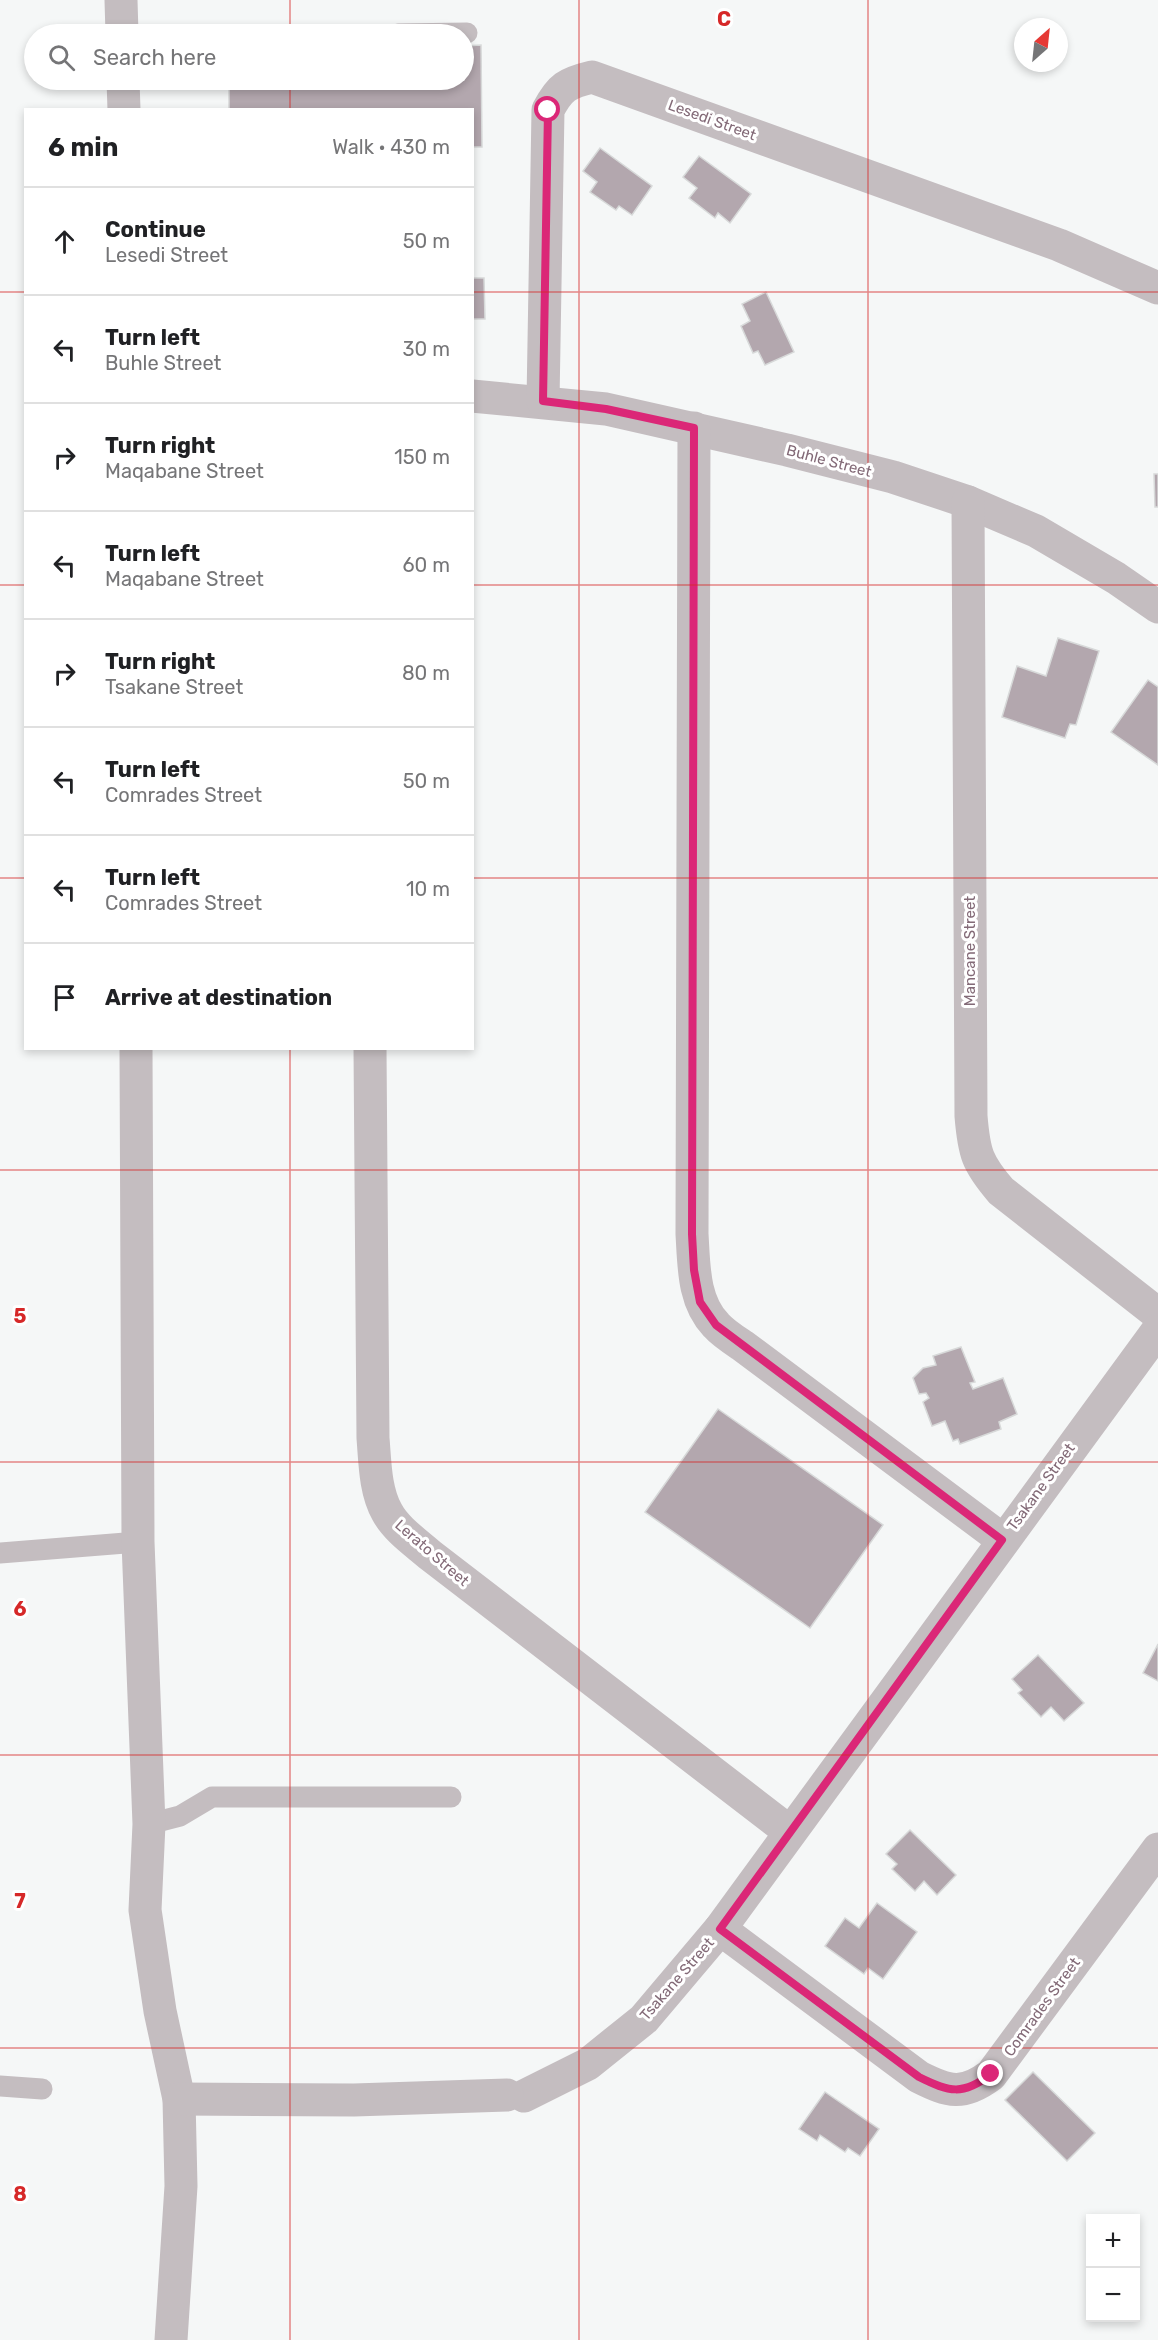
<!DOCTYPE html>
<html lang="en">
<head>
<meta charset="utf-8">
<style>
	body { margin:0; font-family:Rubik,sans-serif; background:#f6f6f6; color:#202124 }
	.controls { position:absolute; right:18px; bottom:18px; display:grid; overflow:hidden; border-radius:0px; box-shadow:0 3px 9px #0003 }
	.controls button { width:54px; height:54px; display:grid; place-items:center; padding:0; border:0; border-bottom:2px solid #e0e0e0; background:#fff; color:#202124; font:30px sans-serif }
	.compass { position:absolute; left:1014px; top:18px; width:54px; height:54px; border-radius:50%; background:#fff; box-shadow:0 3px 9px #0003; rotate:27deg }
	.stop { position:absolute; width:18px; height:18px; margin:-14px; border:4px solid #db2777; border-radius:50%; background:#fff }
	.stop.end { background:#db2777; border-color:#fff; box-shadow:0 2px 6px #0008 }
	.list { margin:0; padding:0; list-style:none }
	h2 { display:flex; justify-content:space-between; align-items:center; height:78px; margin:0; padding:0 24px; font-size:26px }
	h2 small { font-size:20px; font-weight:400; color:#757577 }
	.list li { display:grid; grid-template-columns:39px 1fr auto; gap:18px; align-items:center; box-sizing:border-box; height:108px; padding:0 24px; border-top:2px solid #e0e0e0 }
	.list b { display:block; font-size:22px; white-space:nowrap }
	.list p { margin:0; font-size:20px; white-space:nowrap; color:#757577 }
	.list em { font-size:20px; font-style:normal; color:#757577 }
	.icon { flex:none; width:33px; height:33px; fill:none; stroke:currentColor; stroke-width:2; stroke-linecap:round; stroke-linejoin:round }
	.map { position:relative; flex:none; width:1158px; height:2340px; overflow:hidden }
	.search { position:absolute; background:#fff; box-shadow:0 3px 9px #0003; left:24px; top:24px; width:450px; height:66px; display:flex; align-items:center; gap:15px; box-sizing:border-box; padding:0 21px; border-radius:33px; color:#757577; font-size:22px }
	.panel { position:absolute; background:#fff; box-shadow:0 3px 9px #0003; left:24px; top:108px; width:450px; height:942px; border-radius:0px }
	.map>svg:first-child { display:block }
</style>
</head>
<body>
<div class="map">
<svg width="1158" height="2340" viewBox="0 0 1158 2340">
	<rect width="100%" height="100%" fill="#f5f7f7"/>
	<g fill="#b3a7ae" stroke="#d7d9d9" stroke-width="1.5">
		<path d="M481,45L482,147H472V110H229V80H464V46Z"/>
		<path d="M600,148L652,186L632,215L619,206L616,210L590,192L597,182L583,171Z"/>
		<path d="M699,156L751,194L730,223L718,213L715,218L689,198L697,188L683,177Z"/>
		<path d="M472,278H484L485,319H472Z"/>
		<path d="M766,292L794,352L765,365L758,351L753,353L741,326L750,321L742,304Z"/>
		<path d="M1154,474H1158V507H1155Z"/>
		<path d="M1058,638L1099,651L1076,725L1070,724L1065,738L1002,717L1017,666L1046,676Z"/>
		<path d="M1148,680L1158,687V765L1111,732Z"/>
		<path d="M961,1347L975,1382L970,1383L973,1389L1003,1378L1017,1414L999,1422L1001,1429L960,1444L958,1439L953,1441L945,1421L932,1426L923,1402L929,1398L926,1393L919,1394L913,1378L923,1368L936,1365L933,1356Z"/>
		<path d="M718,1409L883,1525L810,1628L645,1512Z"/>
		<path d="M1158,1644V1681L1143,1673Z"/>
		<path d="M1038,1655L1084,1703L1064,1721L1051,1707L1041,1717L1018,1693L1022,1690L1012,1679Z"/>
		<path d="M910,1830L956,1875L937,1895L924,1881L915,1891L892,1869L897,1864L886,1854Z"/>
		<path d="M877,1903L917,1932L883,1979L868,1968L864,1974L825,1946L845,1918L859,1928Z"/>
		<path d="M1033,2072L1095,2133L1067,2161L1005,2100Z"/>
		<path d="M825,2092L879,2129L860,2156L848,2148L845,2152L820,2135L817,2141L799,2129Z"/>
	</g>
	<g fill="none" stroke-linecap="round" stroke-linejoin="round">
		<g stroke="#c4bdc0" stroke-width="21">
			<path d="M398,34L467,33"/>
			<path d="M0,1553L138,1542"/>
			<path d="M149,1824L180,1816L212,1797H451"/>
			<path d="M0,2086L42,2089"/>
		</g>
		<g stroke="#c4bdc0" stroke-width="33">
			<path d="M121,0L122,34"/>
			<path d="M123,80L124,110"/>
			<path d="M472,396L606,409L787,450L893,477L968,502L1036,531L1116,578L1158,607"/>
			<path d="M543,401L548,110C560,87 567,83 592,77L1059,245L1158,288"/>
			<path d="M694,428L692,1234C694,1266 693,1301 716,1325C723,1333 734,1340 743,1346L1003,1540"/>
			<path d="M968,502L971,1116C974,1153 977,1163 1001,1191L1158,1314"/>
			<path d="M136,1048L138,1542L149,1824L145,1910L160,2011L179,2099L181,2186L171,2340"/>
			<path d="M370,1048L373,1438C375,1462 375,1491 387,1512C396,1529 415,1542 430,1555L790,1832"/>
			<path d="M720,1929L919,2077C949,2092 963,2096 991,2075L1158,1849"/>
			<path d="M524,2096L588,2064L644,2019L720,1929L1158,1330"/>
			<path d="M179,2099L354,2100L507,2095"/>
		</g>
	</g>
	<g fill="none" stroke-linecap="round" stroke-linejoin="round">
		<path stroke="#db2777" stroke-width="8" d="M548,110L543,401L606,409L694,428L692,1234L694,1270L700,1302L716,1325L1002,1540L720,1929L919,2077C949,2092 963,2096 991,2074"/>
	</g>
	<path fill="none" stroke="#d62828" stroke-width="1.5" stroke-opacity="0.55" d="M290,0V34M579,0V2340M868,0V2340M290,80V110M0,292H26M472,292H1158M0,585H26M472,585H1158M0,878H26M472,878H1158M290,1048V2340M0,1170H1158M0,1462H1158M0,1755H1158M0,2048H1158"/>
	<g text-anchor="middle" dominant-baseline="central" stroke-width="6" stroke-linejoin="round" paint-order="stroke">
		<g font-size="15" fill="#836a77" stroke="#fff">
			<text transform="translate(712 120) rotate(20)">Lesedi Street</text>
			<text transform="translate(829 461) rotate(15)">Buhle Street</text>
			<text transform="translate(970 951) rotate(-90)">Mancane Street</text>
			<text transform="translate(1041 1487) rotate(-54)">Tsakane Street</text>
			<text transform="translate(432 1553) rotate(41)">Lerato Street</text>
			<text transform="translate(677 1979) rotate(-49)">Tsakane Street</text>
			<text transform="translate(1042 2007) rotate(-54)">Comrades Street</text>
		</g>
	</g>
	<g font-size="20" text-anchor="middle" font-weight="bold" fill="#d62828" stroke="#fff" stroke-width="6" stroke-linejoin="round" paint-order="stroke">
		<text x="724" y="26">C</text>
		<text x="20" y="1323">5</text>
		<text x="20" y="1616">6</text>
		<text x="20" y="1908">7</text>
		<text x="20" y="2201">8</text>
	</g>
</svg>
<div class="controls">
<button>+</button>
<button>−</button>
</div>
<svg class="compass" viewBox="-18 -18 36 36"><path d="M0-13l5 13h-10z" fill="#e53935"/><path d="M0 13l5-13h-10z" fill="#757577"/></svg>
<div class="stop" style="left:548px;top:110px"></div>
<div class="stop end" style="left:991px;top:2074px"></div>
<div class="search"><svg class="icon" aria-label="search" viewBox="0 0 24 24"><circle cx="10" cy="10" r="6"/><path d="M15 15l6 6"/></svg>Search here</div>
<section class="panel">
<h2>6 min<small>Walk · 430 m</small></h2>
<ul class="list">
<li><svg class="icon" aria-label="ahead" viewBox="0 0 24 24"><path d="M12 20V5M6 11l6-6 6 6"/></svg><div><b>Continue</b><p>Lesedi Street</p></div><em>50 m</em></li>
<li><svg class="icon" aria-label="left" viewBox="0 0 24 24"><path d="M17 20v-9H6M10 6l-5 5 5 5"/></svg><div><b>Turn left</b><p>Buhle Street</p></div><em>30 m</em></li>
<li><svg class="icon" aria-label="right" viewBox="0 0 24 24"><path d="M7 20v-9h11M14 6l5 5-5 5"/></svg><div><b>Turn right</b><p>Maqabane Street</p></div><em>150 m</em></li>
<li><svg class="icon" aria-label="left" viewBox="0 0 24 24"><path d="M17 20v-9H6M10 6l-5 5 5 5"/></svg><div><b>Turn left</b><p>Maqabane Street</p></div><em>60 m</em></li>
<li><svg class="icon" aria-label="right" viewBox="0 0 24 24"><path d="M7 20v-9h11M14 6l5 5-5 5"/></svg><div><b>Turn right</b><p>Tsakane Street</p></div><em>80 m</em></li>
<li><svg class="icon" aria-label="left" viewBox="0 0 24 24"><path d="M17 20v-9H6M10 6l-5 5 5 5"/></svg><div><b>Turn left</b><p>Comrades Street</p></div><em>50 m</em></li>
<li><svg class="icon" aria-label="left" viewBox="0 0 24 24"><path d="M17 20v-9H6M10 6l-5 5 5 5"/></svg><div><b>Turn left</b><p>Comrades Street</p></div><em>10 m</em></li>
<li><svg class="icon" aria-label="arrive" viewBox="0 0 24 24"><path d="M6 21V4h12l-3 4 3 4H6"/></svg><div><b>Arrive at destination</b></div></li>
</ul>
</section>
</div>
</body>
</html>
